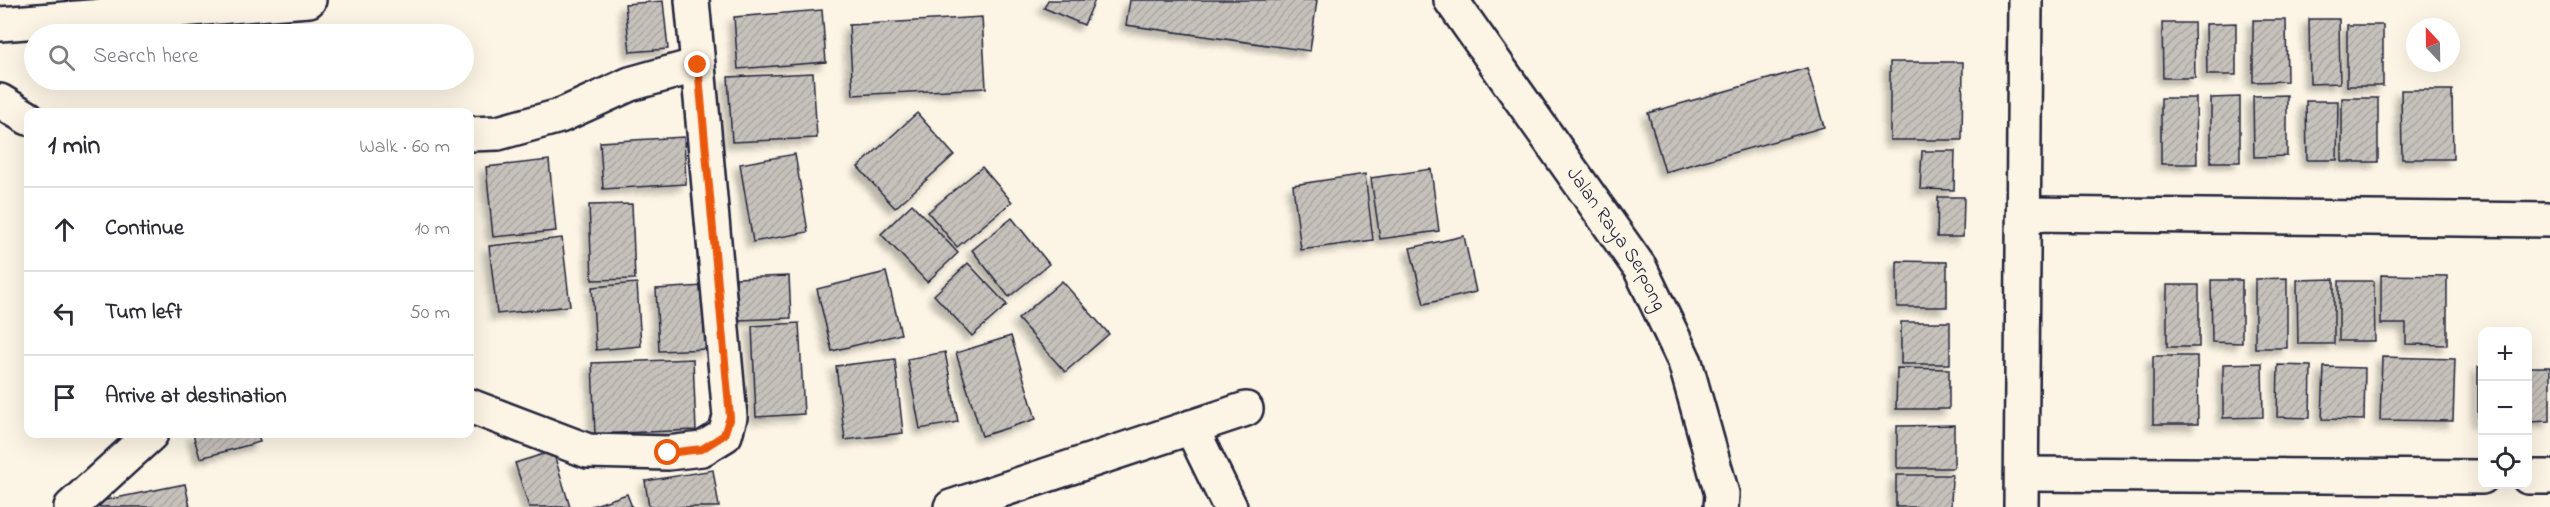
<!DOCTYPE html>
<html lang="en">
<head>
<meta charset="utf-8">
<style>
	body { margin:0; font-family:"Indie Flower",sans-serif; background:#f2f2f3; color:#2b2b33 }
	.controls { position:absolute; right:18px; bottom:18px; display:grid; overflow:hidden; border-radius:12px; box-shadow:0 6px 24px #0002 }
	.controls button { width:54px; height:54px; display:grid; place-items:center; padding:0; border:0; border-bottom:2px solid #e1e1e2; background:#fff; color:#2b2b33; font:30px sans-serif }
	.compass { position:absolute; left:2406px; top:18px; width:54px; height:54px; border-radius:50%; background:#fff; box-shadow:0 6px 24px #0002; rotate:338deg }
	.stop { position:absolute; width:18px; height:18px; margin:-14px; border:4px solid #ea580c; border-radius:50%; background:#fff }
	.stop.end { background:#ea580c; border-color:#fff; box-shadow:0 2px 6px #0008 }
	.list { margin:0; padding:0; list-style:none }
	h2 { display:flex; justify-content:space-between; align-items:center; height:78px; margin:0; padding:0 24px; font-size:26px }
	h2 small { font-size:20px; font-weight:400; color:#7c7c81 }
	.list li { display:grid; grid-template-columns:39px 1fr auto; gap:18px; align-items:center; box-sizing:border-box; height:84px; padding:0 24px; border-top:2px solid #e1e1e2 }
	.list b { display:block; font-size:22px; white-space:nowrap }
	.list em { font-size:20px; font-style:normal; color:#7c7c81 }
	.icon { flex:none; width:33px; height:33px; fill:none; stroke:currentColor; stroke-width:2; stroke-linecap:round; stroke-linejoin:round }
	.map { position:relative; flex:none; width:2550px; height:507px; overflow:hidden }
	.search { position:absolute; background:#fff; box-shadow:0 6px 24px #0002; left:24px; top:24px; width:450px; height:66px; display:flex; align-items:center; gap:15px; box-sizing:border-box; padding:0 21px; border-radius:33px; color:#7c7c81; font-size:22px }
	.panel { position:absolute; background:#fff; box-shadow:0 6px 24px #0002; left:24px; top:108px; width:450px; height:330px; border-radius:12px }
	.map>svg:first-child { display:block }
</style>
</head>
<body>
<div class="map">
<svg width="2550" height="507" viewBox="0 0 2550 507">
	<defs>
		<pattern id="building-hatch" width="6" height="6" patternUnits="userSpaceOnUse" patternTransform="scale(1.5)"><rect width="6" height="6" fill="#c6c1bb"/><path d="M-1 1l2-2M0 6l6-6M5 7l2-2" fill="none" stroke="#aaa6a2"/></pattern>
		<filter id="shadow"><feDropShadow dx="-5.5" dy="5.5" stdDeviation="3" flood-color="#0004"/></filter>
	</defs>
	<rect width="100%" height="100%" fill="#fcf5e5"/>
	<filter id="ink" filterUnits="userSpaceOnUse"><feTurbulence type="fractalNoise" baseFrequency=".0167" numOctaves="2"/><feDisplacementMap in="SourceGraphic" scale="12" xChannelSelector="R" yChannelSelector="G"/><feConvolveMatrix kernelMatrix="1 2 1 2 8 2 1 2 1" color-interpolation-filters="sRGB"/></filter>
	<g filter="url(#ink)">
		<g fill="url(#building-hatch)" stroke="#22223b" stroke-width="1.5" filter="url(#shadow)">
			<path d="M1048,0H1095L1084,25L1044,8Z"/>
			<path d="M1130,0H1317L1310,51L1126,25Z"/>
			<path d="M663,1L668,49L630,52L625,4Z"/>
			<path d="M822,10L826,62L738,69L734,17Z"/>
			<path d="M982,17L986,88L853,95L849,25Z"/>
			<path d="M2309,19H2339L2340,83L2310,84Z"/>
			<path d="M2253,20H2286L2287,81L2253,82Z"/>
			<path d="M2162,23H2194L2195,78H2163Z"/>
			<path d="M2236,23V75H2207L2206,24Z"/>
			<rect x="2347" y="25" width="36" height="61"/>
			<path d="M1890,62H1963L1962,140H1890Z"/>
			<path d="M1807,68L1824,127L1665,172L1648,113Z"/>
			<path d="M813,73L817,138L732,142L728,77Z"/>
			<path d="M2401,90H2452L2453,159H2402Z"/>
			<path d="M2287,95V156L2254,157L2253,96Z"/>
			<path d="M2240,97V162H2211V98Z"/>
			<path d="M2161,98H2196L2197,164H2161Z"/>
			<rect x="2342" y="98" width="36" height="64"/>
			<path d="M2306,101H2338L2337,160H2307Z"/>
			<path d="M917,113L954,155L895,208L858,167Z"/>
			<path d="M684,137L686,184L603,189L600,142Z"/>
			<path d="M1922,151H1955L1954,190L1920,189Z"/>
			<path d="M795,154L808,232L753,242L740,164Z"/>
			<path d="M549,160L556,231L493,237L486,167Z"/>
			<path d="M982,167L1012,202L957,247L928,212Z"/>
			<path d="M1431,169L1439,231L1380,239L1371,178Z"/>
			<path d="M1365,174L1373,240L1301,250L1293,185Z"/>
			<path d="M1938,197H1964L1963,237H1937Z"/>
			<path d="M632,204L635,279L592,280L589,205Z"/>
			<path d="M912,204L958,253L927,282L881,234Z"/>
			<path d="M1012,218L1049,264L1009,297L972,250Z"/>
			<path d="M1464,236L1476,292L1424,304L1410,248Z"/>
			<path d="M562,238L570,306L497,314L489,246Z"/>
			<path d="M1897,261L1947,262V307H1897Z"/>
			<path d="M968,263L1007,305L972,336L934,295Z"/>
			<path d="M886,272L901,334L832,351L817,289Z"/>
			<path d="M2381,275L2447,276V345L2406,344V324H2381Z"/>
			<path d="M789,276L791,318L737,320L736,278Z"/>
			<path d="M2287,278V348H2255V279Z"/>
			<path d="M2334,279V344H2298L2297,280Z"/>
			<path d="M2211,280H2242V343L2212,342Z"/>
			<path d="M1062,281L1109,334L1065,372L1018,319Z"/>
			<path d="M2339,281H2374L2375,341H2339Z"/>
			<path d="M637,283L641,346L596,350L592,287Z"/>
			<rect x="2167" y="285" width="32" height="62"/>
			<path d="M704,286L708,349L659,351L656,289Z"/>
			<rect x="1901" y="322" width="49" height="42"/>
			<path d="M799,323L804,414L756,417L752,326Z"/>
			<path d="M1011,336L1036,419L982,436L956,353Z"/>
			<path d="M945,352L958,422L920,429L907,359Z"/>
			<path d="M2153,356H2197L2198,424H2153Z"/>
			<path d="M2382,357L2455,359L2453,421L2380,420Z"/>
			<path d="M693,359L696,430L595,434L592,363Z"/>
			<path d="M895,359L903,433L845,440L836,366Z"/>
			<path d="M2262,363L2263,417L2223,418V364Z"/>
			<path d="M2278,365L2311,366L2310,418L2277,417Z"/>
			<path d="M2324,367L2365,368L2364,420L2322,419Z"/>
			<rect x="2478" y="367" width="4" height="55"/>
			<path d="M2528,367H2550V421L2528,422Z"/>
			<path d="M1897,368L1949,369V409H1896Z"/>
			<path d="M1954,425V468H1897V426Z"/>
			<path d="M193,434H258L260,442L200,458Z"/>
			<path d="M553,451L570,507H529L515,463Z"/>
			<path d="M713,470L719,507H649L645,481Z"/>
			<path d="M1896,475H1952L1951,507H1896Z"/>
			<path d="M185,484L190,507H97L96,502Z"/>
			<path d="M627,494L632,507H589Z"/>
		</g>
		<g fill="none" stroke-linecap="round" stroke-linejoin="round">
			<defs>
				<g id="minor">
					<path d="M0,24L309,0"/>
					<path d="M0,101L28,118"/>
					<path d="M470,134L498,133L560,116L630,84L698,65"/>
					<path d="M2024,214L2550,220"/>
					<path d="M470,406L588,451L668,453L702,449L725,435L730,417L692,0"/>
					<path d="M1191,427L1230,507"/>
					<path d="M2022,474L2482,477"/>
					<path d="M2528,477H2550"/>
					<path d="M71,507L151,434"/>
					<path d="M951,507L1246,409"/>
					<path d="M2021,507L2025,0"/>
				</g>
				<g id="secondary">
					<path id="s1" d="M1451,0L1640,268L1685,362L1722,494L1721,507"/>
				</g>
			</defs>
			<use href="#minor" stroke="#22223b" stroke-width="38"/>
			<use href="#secondary" stroke="#22223b" stroke-width="38"/>
			<use href="#minor" stroke="#fcf5e5" stroke-width="33"/>
			<use href="#secondary" stroke="#fcf5e5" stroke-width="33"/>
		</g>
	</g>
	<g fill="none" stroke-linecap="round" stroke-linejoin="round" filter="url(#ink)">
		<path stroke="#ea580c" stroke-width="8" d="M668,453L702,449L724,435L730,417L698,65"/>
	</g>
	<g text-anchor="middle" dominant-baseline="central" stroke-width="5" stroke-linejoin="round" paint-order="stroke">
		<g font-size="20" fill="#22223b" stroke="#fcf5e5">
			<text stroke="none"><textPath href="#s1" startOffset="291">Jalan Raya Serpong</textPath></text>
		</g>
	</g>
</svg>
<div class="controls">
<button>+</button>
<button>−</button>
<button><svg class="icon" aria-label="locate" viewBox="0 0 24 24"><circle cx="12" cy="12" r="6"/><path d="M12 2v4M12 18v4M2 12h4M18 12h4"/></svg></button>
</div>
<svg class="compass" viewBox="-18 -18 36 36"><path d="M0-13l5 13h-10z" fill="#e53935"/><path d="M0 13l5-13h-10z" fill="#7c7c81"/></svg>
<div class="stop" style="left:668px;top:453px"></div>
<div class="stop end" style="left:698px;top:65px"></div>
<div class="search"><svg class="icon" aria-label="search" viewBox="0 0 24 24"><circle cx="10" cy="10" r="6"/><path d="M15 15l6 6"/></svg>Search here</div>
<section class="panel">
<h2>1 min<small>Walk · 60 m</small></h2>
<ul class="list">
<li><svg class="icon" aria-label="ahead" viewBox="0 0 24 24"><path d="M12 20V5M6 11l6-6 6 6"/></svg><div><b>Continue</b></div><em>10 m</em></li>
<li><svg class="icon" aria-label="left" viewBox="0 0 24 24"><path d="M17 20v-9H6M10 6l-5 5 5 5"/></svg><div><b>Turn left</b></div><em>50 m</em></li>
<li><svg class="icon" aria-label="arrive" viewBox="0 0 24 24"><path d="M6 21V4h12l-3 4 3 4H6"/></svg><div><b>Arrive at destination</b></div></li>
</ul>
</section>
</div>
</body>
</html>
